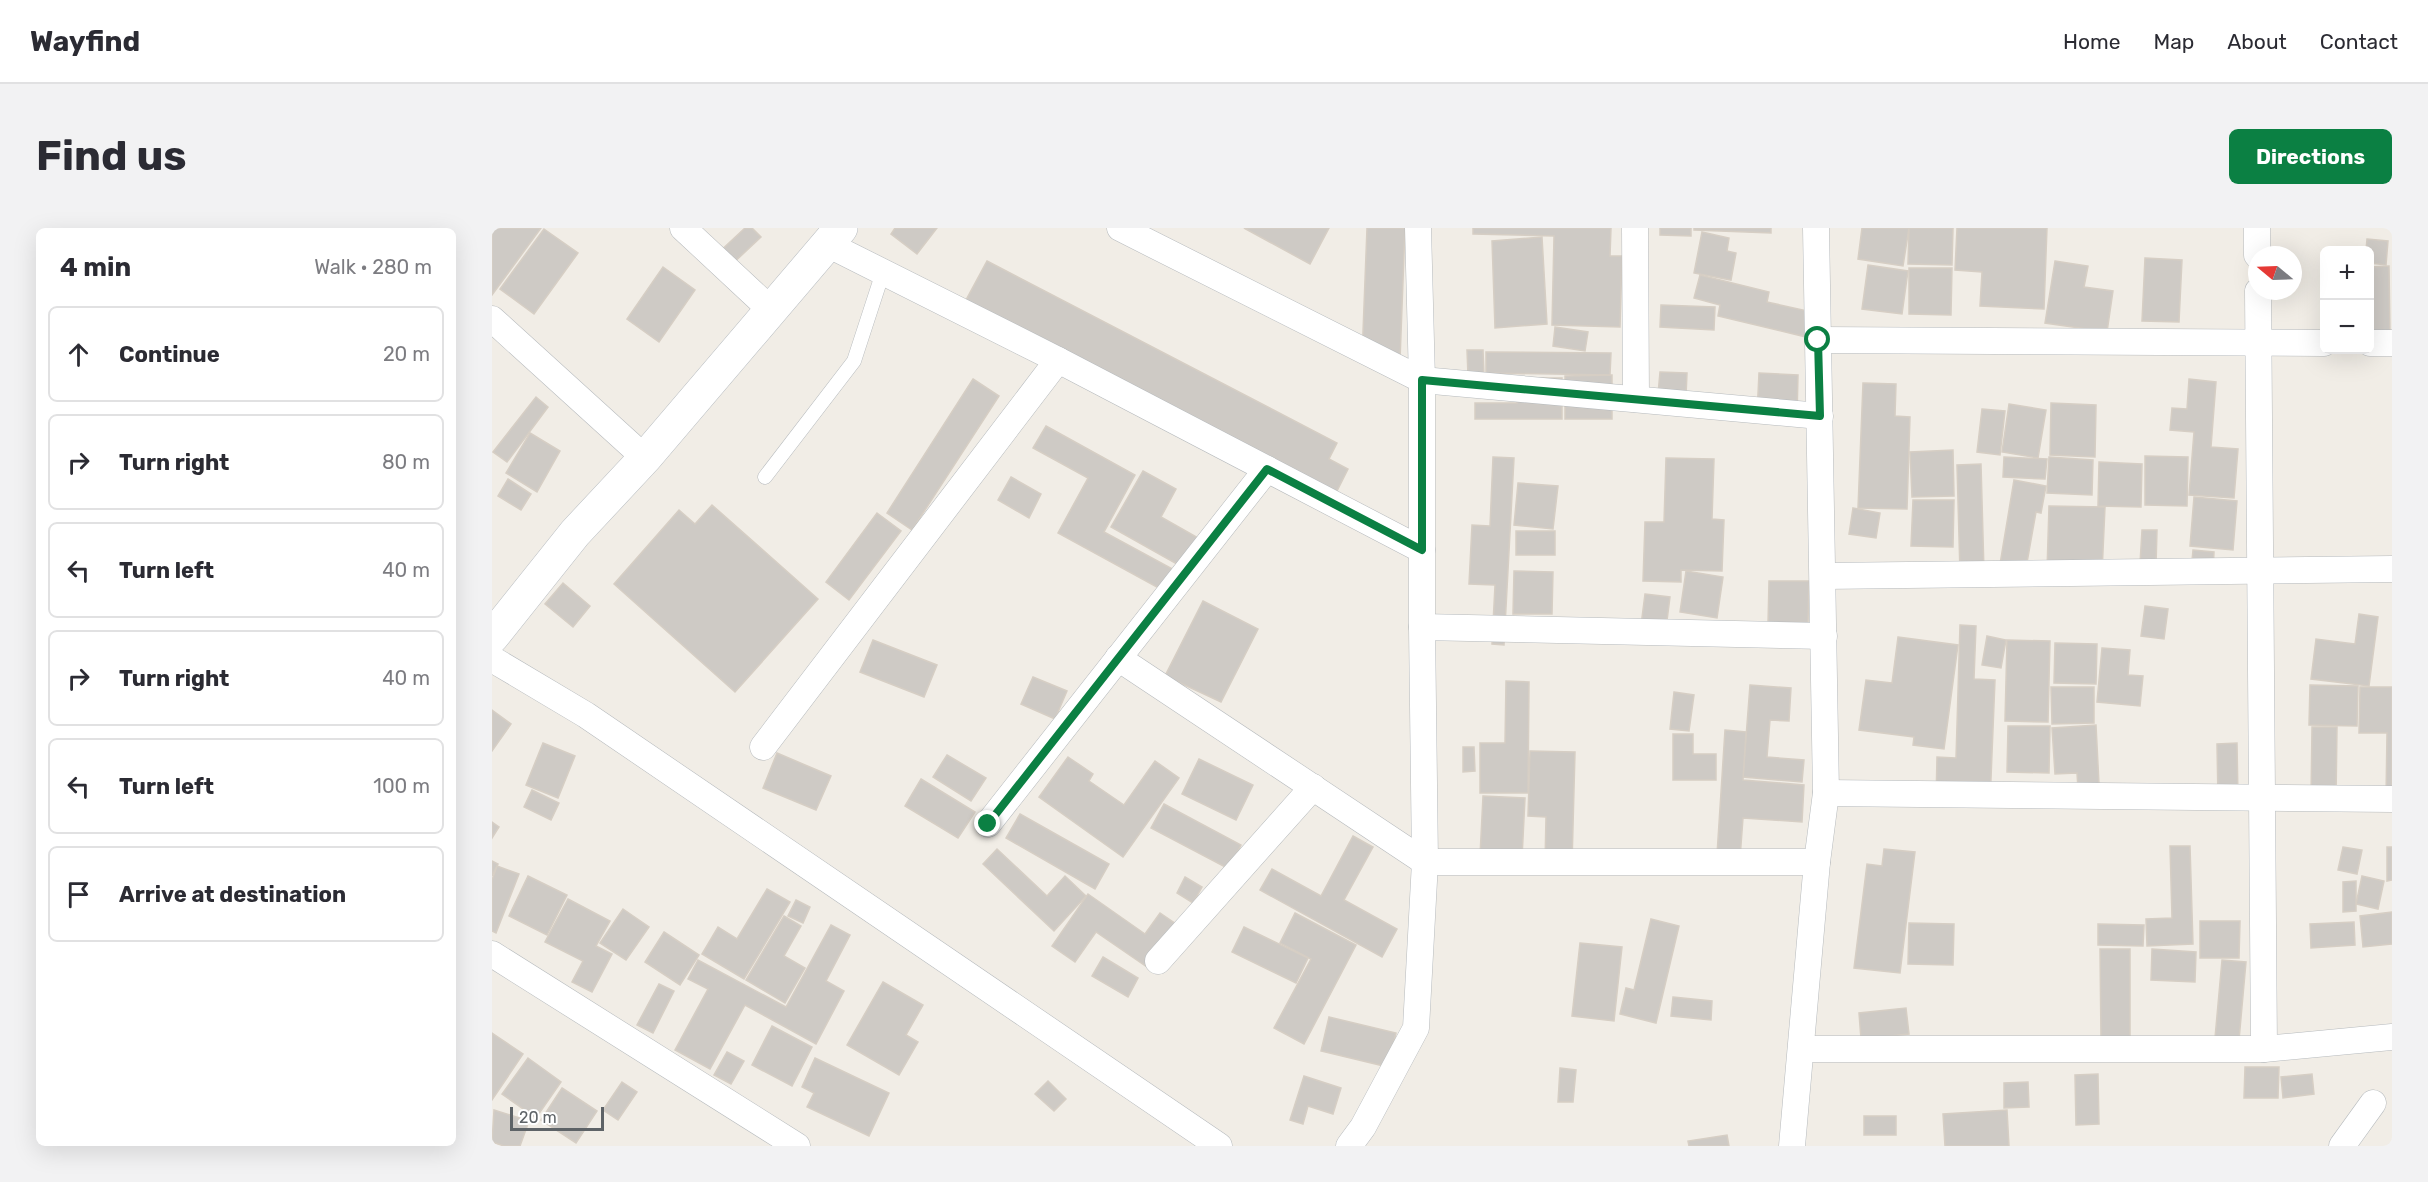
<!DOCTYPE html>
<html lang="en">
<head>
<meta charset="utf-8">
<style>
	body { margin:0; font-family:Rubik,sans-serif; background:#f2f2f3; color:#2b2b33 }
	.controls { position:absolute; right:18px; top:18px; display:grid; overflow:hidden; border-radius:9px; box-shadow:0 6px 24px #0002 }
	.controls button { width:54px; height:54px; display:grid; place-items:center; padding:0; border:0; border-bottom:2px solid #e1e1e2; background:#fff; color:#2b2b33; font:30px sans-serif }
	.compass { position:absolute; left:1756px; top:18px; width:54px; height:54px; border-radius:50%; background:#fff; box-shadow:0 6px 24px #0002; rotate:289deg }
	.scale { position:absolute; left:18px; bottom:15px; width:94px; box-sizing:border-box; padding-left:6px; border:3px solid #5e6367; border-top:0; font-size:16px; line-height:21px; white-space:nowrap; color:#5e6367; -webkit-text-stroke:4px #fff; paint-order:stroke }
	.stop { position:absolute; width:18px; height:18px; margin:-14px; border:4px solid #0b8043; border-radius:50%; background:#fff }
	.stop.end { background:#0b8043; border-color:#fff; box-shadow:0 2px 6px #0008 }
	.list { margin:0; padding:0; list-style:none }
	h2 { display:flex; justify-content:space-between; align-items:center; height:78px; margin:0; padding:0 24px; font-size:26px }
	h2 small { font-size:20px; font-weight:400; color:#7c7c81 }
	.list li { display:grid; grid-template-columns:39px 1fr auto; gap:18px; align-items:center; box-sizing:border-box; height:96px; margin:0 12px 12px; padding:0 12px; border:2px solid #e1e1e2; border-radius:9px }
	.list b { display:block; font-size:22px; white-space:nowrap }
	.list em { font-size:20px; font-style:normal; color:#7c7c81 }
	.icon { flex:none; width:33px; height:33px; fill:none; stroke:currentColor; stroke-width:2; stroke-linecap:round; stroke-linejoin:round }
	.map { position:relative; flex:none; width:1900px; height:918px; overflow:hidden; border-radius:9px }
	header { display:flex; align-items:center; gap:36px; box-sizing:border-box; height:84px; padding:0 30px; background:#fff; border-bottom:2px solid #e1e1e2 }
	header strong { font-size:28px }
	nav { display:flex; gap:33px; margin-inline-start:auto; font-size:21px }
	.intro { display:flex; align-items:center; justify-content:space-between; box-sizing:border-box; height:144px; padding:0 36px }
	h1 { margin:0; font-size:42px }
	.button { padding:15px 27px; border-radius:9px; background:#0b8043; color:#fff; font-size:21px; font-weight:700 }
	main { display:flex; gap:36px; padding:0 36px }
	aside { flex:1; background:#fff; border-radius:9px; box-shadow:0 6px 24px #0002 }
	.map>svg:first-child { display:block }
</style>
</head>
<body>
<header>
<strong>Wayfind</strong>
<nav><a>Home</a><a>Map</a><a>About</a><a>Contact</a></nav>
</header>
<div class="intro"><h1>Find us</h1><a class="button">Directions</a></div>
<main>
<aside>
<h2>4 min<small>Walk · 280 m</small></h2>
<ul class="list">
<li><svg class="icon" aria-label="ahead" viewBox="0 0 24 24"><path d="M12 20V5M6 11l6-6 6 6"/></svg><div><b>Continue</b></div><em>20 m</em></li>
<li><svg class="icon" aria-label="right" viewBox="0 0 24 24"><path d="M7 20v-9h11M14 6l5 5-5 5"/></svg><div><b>Turn right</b></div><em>80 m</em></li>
<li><svg class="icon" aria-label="left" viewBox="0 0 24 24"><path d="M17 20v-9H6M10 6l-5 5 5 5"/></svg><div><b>Turn left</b></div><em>40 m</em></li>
<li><svg class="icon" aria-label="right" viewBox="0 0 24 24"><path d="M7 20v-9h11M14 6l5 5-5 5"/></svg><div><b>Turn right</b></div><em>40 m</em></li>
<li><svg class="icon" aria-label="left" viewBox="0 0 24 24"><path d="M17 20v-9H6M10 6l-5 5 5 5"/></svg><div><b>Turn left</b></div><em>100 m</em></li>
<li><svg class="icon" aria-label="arrive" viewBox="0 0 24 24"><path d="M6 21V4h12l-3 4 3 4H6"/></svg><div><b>Arrive at destination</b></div></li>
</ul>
</aside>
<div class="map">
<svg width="1900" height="918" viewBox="0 0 1900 918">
	<rect width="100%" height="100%" fill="#f1ede6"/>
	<g fill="#cecac5" stroke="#d6cec4" stroke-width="1.5">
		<path d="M0,0H49L0,67Z"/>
		<path d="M253,0H260L269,9L236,40L224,27Z"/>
		<path d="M403,0H445L425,26L399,6Z"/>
		<path d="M752,0H837L818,36Z"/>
		<path d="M875,0H913L908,132L870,130Z"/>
		<path d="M981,0H1119L1118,28H1130L1128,99L1060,97L1062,8L981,6Z"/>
		<path d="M1168,0H1199V8L1168,7Z"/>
		<path d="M1202,0H1279V5L1202,2Z"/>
		<path d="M1370,0H1417L1411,38L1366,31Z"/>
		<path d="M1417,0H1461L1460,37L1416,36Z"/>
		<path d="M1465,0H1555L1552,81L1488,78L1490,44L1463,42Z"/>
		<path d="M52,1L86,25L42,86L8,61Z"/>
		<path d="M1210,4L1237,10L1235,23L1244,25L1239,52L1202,45Z"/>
		<path d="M1050,9L1055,96L1003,100L1000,13Z"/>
		<path d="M1875,11L1896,13L1894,37L1878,35V22H1874Z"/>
		<path d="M1653,30L1690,32L1687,94L1650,93Z"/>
		<path d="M495,33L845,215L837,231L856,241L839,275L474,72Z"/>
		<path d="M1563,33L1596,38L1592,59L1621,63L1615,104L1553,95Z"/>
		<path d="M1376,37L1416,43L1410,86L1370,81Z"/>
		<path d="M1897,38L1898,106H1878V39Z"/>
		<path d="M171,39L203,62L167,114L135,91Z"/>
		<path d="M1417,40H1460L1459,87L1417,86Z"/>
		<path d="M1208,47L1277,64L1275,74L1320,84L1314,109L1226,88L1228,77L1202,70Z"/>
		<path d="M1169,77L1223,79L1222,102L1168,99Z"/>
		<path d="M1063,99L1096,104L1093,123L1061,118Z"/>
		<path d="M975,122H991L992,147H976Z"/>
		<path d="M994,124L1119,125L1118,147L994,145Z"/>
		<path d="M1168,144L1195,145L1194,168L1166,166Z"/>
		<path d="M1267,145L1306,147L1305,188L1265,187Z"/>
		<path d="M1120,147V191H1073V148Z"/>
		<path d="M1025,150H1070V191H983V175H1025Z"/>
		<path d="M481,151L507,168L420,302L395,285Z"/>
		<path d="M1697,151L1724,154L1719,219L1746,221L1742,270L1697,267L1702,204L1678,202L1680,180L1695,181Z"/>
		<path d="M1371,155L1404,156L1403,188L1418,189L1415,281L1366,280Z"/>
		<path d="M44,169L56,179L15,234L1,224Z"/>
		<path d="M1559,175L1604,177L1603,229L1558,227Z"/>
		<path d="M1517,176L1554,182L1546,230L1510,224Z"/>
		<path d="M1490,181L1513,183L1508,227L1485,224Z"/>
		<path d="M554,198L643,247L612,304L686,344L674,364L566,305L596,250L541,220Z"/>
		<path d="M38,205L68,223L45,264L14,245Z"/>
		<path d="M1461,222L1462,268L1420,269L1418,224Z"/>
		<path d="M1653,228L1696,229L1695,278L1653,277Z"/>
		<path d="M1001,229L1022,230L1012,417L1000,416L1003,357L977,356L980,297L998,298Z"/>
		<path d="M1512,229L1555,231L1553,251L1511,249Z"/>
		<path d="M1557,229L1601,232L1600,267L1555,265Z"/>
		<path d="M1174,230L1222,231L1220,291L1232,292L1230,343L1189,342V354L1151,353L1153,294H1172Z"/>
		<path d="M1607,234L1650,236L1649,279L1606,278Z"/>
		<path d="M1489,236L1492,344L1468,345L1465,237Z"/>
		<path d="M651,243L684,261L669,289L708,311L692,340L619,299Z"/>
		<path d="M519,249L549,266L537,290L506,272Z"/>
		<path d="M16,251L39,266L29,282L6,268Z"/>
		<path d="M1522,252L1554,258L1549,285L1544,284L1533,346L1507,342Z"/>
		<path d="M1026,255L1066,258L1061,301L1022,297Z"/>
		<path d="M1702,269L1745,273L1741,322L1698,318Z"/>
		<path d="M1421,272H1462L1461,319L1419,318Z"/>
		<path d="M220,277L326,371L243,464L122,356L187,282L203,296Z"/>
		<path d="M1557,278L1613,279L1610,345L1555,343Z"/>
		<path d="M1361,280L1388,285L1384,310L1357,306Z"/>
		<path d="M385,285L409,303L357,372L334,354Z"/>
		<path d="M1650,302H1665L1664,337L1648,336Z"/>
		<rect x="1024" y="303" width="39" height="24"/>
		<path d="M1701,322L1722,324L1721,344L1699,343Z"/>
		<path d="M1022,343L1061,344L1060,386H1021Z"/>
		<path d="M1194,343L1231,349L1225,390L1188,384Z"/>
		<path d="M1277,353H1317L1316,396H1276Z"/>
		<path d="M71,355L98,378L81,399L53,376Z"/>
		<path d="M1153,366L1178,369L1172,416L1147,413Z"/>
		<path d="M711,373L766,401L729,474L673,448Z"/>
		<path d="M1653,378L1676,381L1672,411L1649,408Z"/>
		<path d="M1867,386L1886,389L1877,458L1819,451L1824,411L1863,416Z"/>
		<path d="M1468,397L1484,398L1482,451L1503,452L1498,575L1444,573L1445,529L1464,530Z"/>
		<path d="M1495,408L1514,412L1509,440L1490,437Z"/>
		<path d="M1406,409L1466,417L1452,521L1421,517L1422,509L1367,502L1374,452L1400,455Z"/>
		<path d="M381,412L445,437L432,469L368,444Z"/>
		<path d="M1515,412L1558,413L1556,494L1513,493Z"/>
		<path d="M1563,415L1605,416L1604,456L1562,455Z"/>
		<path d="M1610,420L1638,422L1636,447L1651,448L1648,478L1605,474Z"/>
		<path d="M541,449L575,463L563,491L529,476Z"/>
		<path d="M1014,453L1037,454L1036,565H988V515H1013Z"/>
		<path d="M1258,457L1299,460L1297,493L1278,492L1275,529L1312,532L1310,554L1251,549Z"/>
		<path d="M1818,457L1866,458L1865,498L1817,497Z"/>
		<path d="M1559,459H1602V495L1560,496Z"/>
		<path d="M1868,459H1900V570H1894L1895,505H1867Z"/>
		<path d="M1182,464L1202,467L1197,503L1178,501Z"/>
		<path d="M0,482L19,496L0,523Z"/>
		<path d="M1604,497L1608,576L1587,577L1585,545L1563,546L1560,500Z"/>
		<path d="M1516,498H1558L1557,545L1515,544Z"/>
		<path d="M1820,499H1845L1844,570H1819Z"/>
		<path d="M1233,502L1254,504L1251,552L1312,557L1310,594L1251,590L1247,644L1224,642Z"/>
		<path d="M1181,506H1201V526H1224V552H1181Z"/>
		<path d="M51,515L83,528L66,570L34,557Z"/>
		<path d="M1745,515L1746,571H1726L1725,516Z"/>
		<path d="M971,519H982L983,543L971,544Z"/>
		<path d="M1038,523L1083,524L1080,636H1053L1054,589L1036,588Z"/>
		<path d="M285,525L339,548L324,582L271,560Z"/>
		<path d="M455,527L494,550L479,573L441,549Z"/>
		<path d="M576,529L601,546L597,553L632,577L663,533L687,550L631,629L547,569Z"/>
		<path d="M707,531L761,557L744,592L690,566Z"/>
		<path d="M429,551L483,584L466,610L413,578Z"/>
		<path d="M40,562L67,575L59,592L32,579Z"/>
		<path d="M991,568L1033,570L1030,630L988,628Z"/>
		<path d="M672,576L749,617L737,641L659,600Z"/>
		<path d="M528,586L617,636L603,661L514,610Z"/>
		<path d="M0,594L7,599L0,610Z"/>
		<path d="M861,608L881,619L852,672L905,701L890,729L768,662L780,641L829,668Z"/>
		<path d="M1678,618H1698L1701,716L1655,718L1654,691L1680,690Z"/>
		<path d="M1851,619L1870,622L1865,646L1846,642Z"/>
		<path d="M1895,619H1900V652L1895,653Z"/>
		<path d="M505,621L555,668L573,648L594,668L562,703L491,636Z"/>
		<path d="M1392,621L1423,624L1408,745L1362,740L1375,636L1390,638Z"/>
		<path d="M0,633L6,636L0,648Z"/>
		<path d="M5,638L27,646L4,705L0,703V652Z"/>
		<path d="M36,648L75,667L55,707L17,688Z"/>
		<path d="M1870,648L1892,653L1886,681L1864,676Z"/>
		<path d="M693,649L710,659L701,675L685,665Z"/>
		<path d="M1864,653V683L1851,684V654Z"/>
		<path d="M275,661L298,674L252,751L210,726L226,699L245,711Z"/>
		<path d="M596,666L653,706L668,685L684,696L655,739L604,704L583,734L560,718Z"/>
		<path d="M76,671L118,693L104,718L120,726L100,764L80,754L91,733L53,714Z"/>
		<path d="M304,672L318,679L311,695L296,688Z"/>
		<path d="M131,681L157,699L134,732L108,715Z"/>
		<path d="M1900,684V716L1871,719L1868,688Z"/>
		<path d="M803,685L864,717L812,816L782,800L819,731L788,715Z"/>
		<path d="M292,688L309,698L292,728L313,740L293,775L254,752Z"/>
		<path d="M1159,691L1187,698L1164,795L1128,786L1134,760L1142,762Z"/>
		<path d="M1708,693H1748L1747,730H1708Z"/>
		<path d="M1862,694L1863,717L1819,720L1818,696Z"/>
		<path d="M1417,695L1462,696L1461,737L1416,736Z"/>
		<path d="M1606,696L1652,697L1651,718L1606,717Z"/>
		<path d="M339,697L358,707L334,753L352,763L324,816L253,777L218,841L183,822L216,761L196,751L206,732L294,779Z"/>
		<path d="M752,699L816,730L804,755L740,724Z"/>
		<path d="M172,704L207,727L188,757L153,734Z"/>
		<path d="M1088,715L1130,719L1122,793L1080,788Z"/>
		<path d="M1608,721H1638V811H1609Z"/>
		<path d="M1660,721L1704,724L1703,754L1659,752Z"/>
		<path d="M611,729L646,750L636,769L600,748Z"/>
		<path d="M1730,732L1754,734L1747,812L1723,810Z"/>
		<path d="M391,754L431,777L414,807L426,814L407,847L355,817Z"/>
		<path d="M167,756L182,763L161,805L145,797Z"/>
		<path d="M1181,769L1220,773L1219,792L1179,788Z"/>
		<path d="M1414,780L1417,806L1369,811L1367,785Z"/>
		<path d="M837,789L904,805L896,839L829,823Z"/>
		<path d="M280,798L320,819L300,858L260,837Z"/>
		<path d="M0,805L31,826L0,872Z"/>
		<path d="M235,824L252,833L239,856L222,847Z"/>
		<path d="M36,830L69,854L44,890L10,866Z"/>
		<path d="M323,830L397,865L377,908L315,879L322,865L310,859Z"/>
		<path d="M1753,839H1787L1786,870H1752Z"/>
		<path d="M1068,840L1084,842L1081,874H1066Z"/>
		<path d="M1606,846L1607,896L1584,897L1583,847Z"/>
		<path d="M1820,846L1822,866L1791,870L1789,849Z"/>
		<path d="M812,848L849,860L841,886L816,878L811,896L798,892Z"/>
		<path d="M556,853L574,871L562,883L543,866Z"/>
		<path d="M130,854L145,864L126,892L111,882Z"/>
		<path d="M1536,854L1537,879L1512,880V855Z"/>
		<path d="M70,860L105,883L84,915L49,892Z"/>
		<path d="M2,882L37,893L28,918H12L0,914Z"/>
		<path d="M1515,882L1517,918H1453L1451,886Z"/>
		<rect x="1372" y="888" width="32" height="19"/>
		<path d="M1235,907L1237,918H1197L1196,913Z"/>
	</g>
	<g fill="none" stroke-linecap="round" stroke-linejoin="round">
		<defs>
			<path id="lane" d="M273,249L362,133L391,44"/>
			<g id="street">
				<path d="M191,0L279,82"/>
				<path d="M628,0L930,152L1328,188"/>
				<path d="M1143,0L1144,171"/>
				<path d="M1765,0V27"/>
				<path d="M335,16L566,132L930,322"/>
				<path d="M1766,63L1772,821"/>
				<path d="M0,91L153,230"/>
				<path d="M1327,112L1832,115"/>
				<path d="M1878,115H1900"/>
				<path d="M1331,348L1900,341"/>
				<path d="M930,399L1332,408"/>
				<path d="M626,430L933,634H1325"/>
				<path d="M0,431L94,487L727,918"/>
				<path d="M271,519L566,132"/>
				<path d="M1334,565L1900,571"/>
				<path d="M496,596L775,241"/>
				<path d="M0,726L305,918"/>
				<path d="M666,733L821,559"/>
				<path d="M1309,821H1772L1900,809"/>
				<path d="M857,918L871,899L924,800L933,634L930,399V152L926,0"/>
				<path d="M1300,918L1325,634L1334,565L1324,0"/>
				<path d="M1850,918L1881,875"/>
			</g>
			<path id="secondary" d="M0,409L83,305L153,230L349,0"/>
		</defs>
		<use href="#lane" stroke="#b6babd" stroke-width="15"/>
		<use href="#street" stroke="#b6babd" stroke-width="27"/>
		<use href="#secondary" stroke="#b7bcc0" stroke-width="34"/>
		<use href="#lane" stroke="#fff" stroke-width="14"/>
		<use href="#street" stroke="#fff" stroke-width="26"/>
		<use href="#secondary" stroke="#fff" stroke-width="33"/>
	</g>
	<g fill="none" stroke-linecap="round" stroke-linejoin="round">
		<path stroke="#0b8043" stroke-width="8" d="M496,596L775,241L930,322V152L1328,188L1326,112"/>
	</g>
</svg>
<div class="controls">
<button>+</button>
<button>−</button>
</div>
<svg class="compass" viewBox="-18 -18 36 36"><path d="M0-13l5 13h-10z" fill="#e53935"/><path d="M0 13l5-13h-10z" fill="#7c7c81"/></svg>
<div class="scale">20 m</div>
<div class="stop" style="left:1326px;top:112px"></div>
<div class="stop end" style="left:496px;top:596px"></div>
</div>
</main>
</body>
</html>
